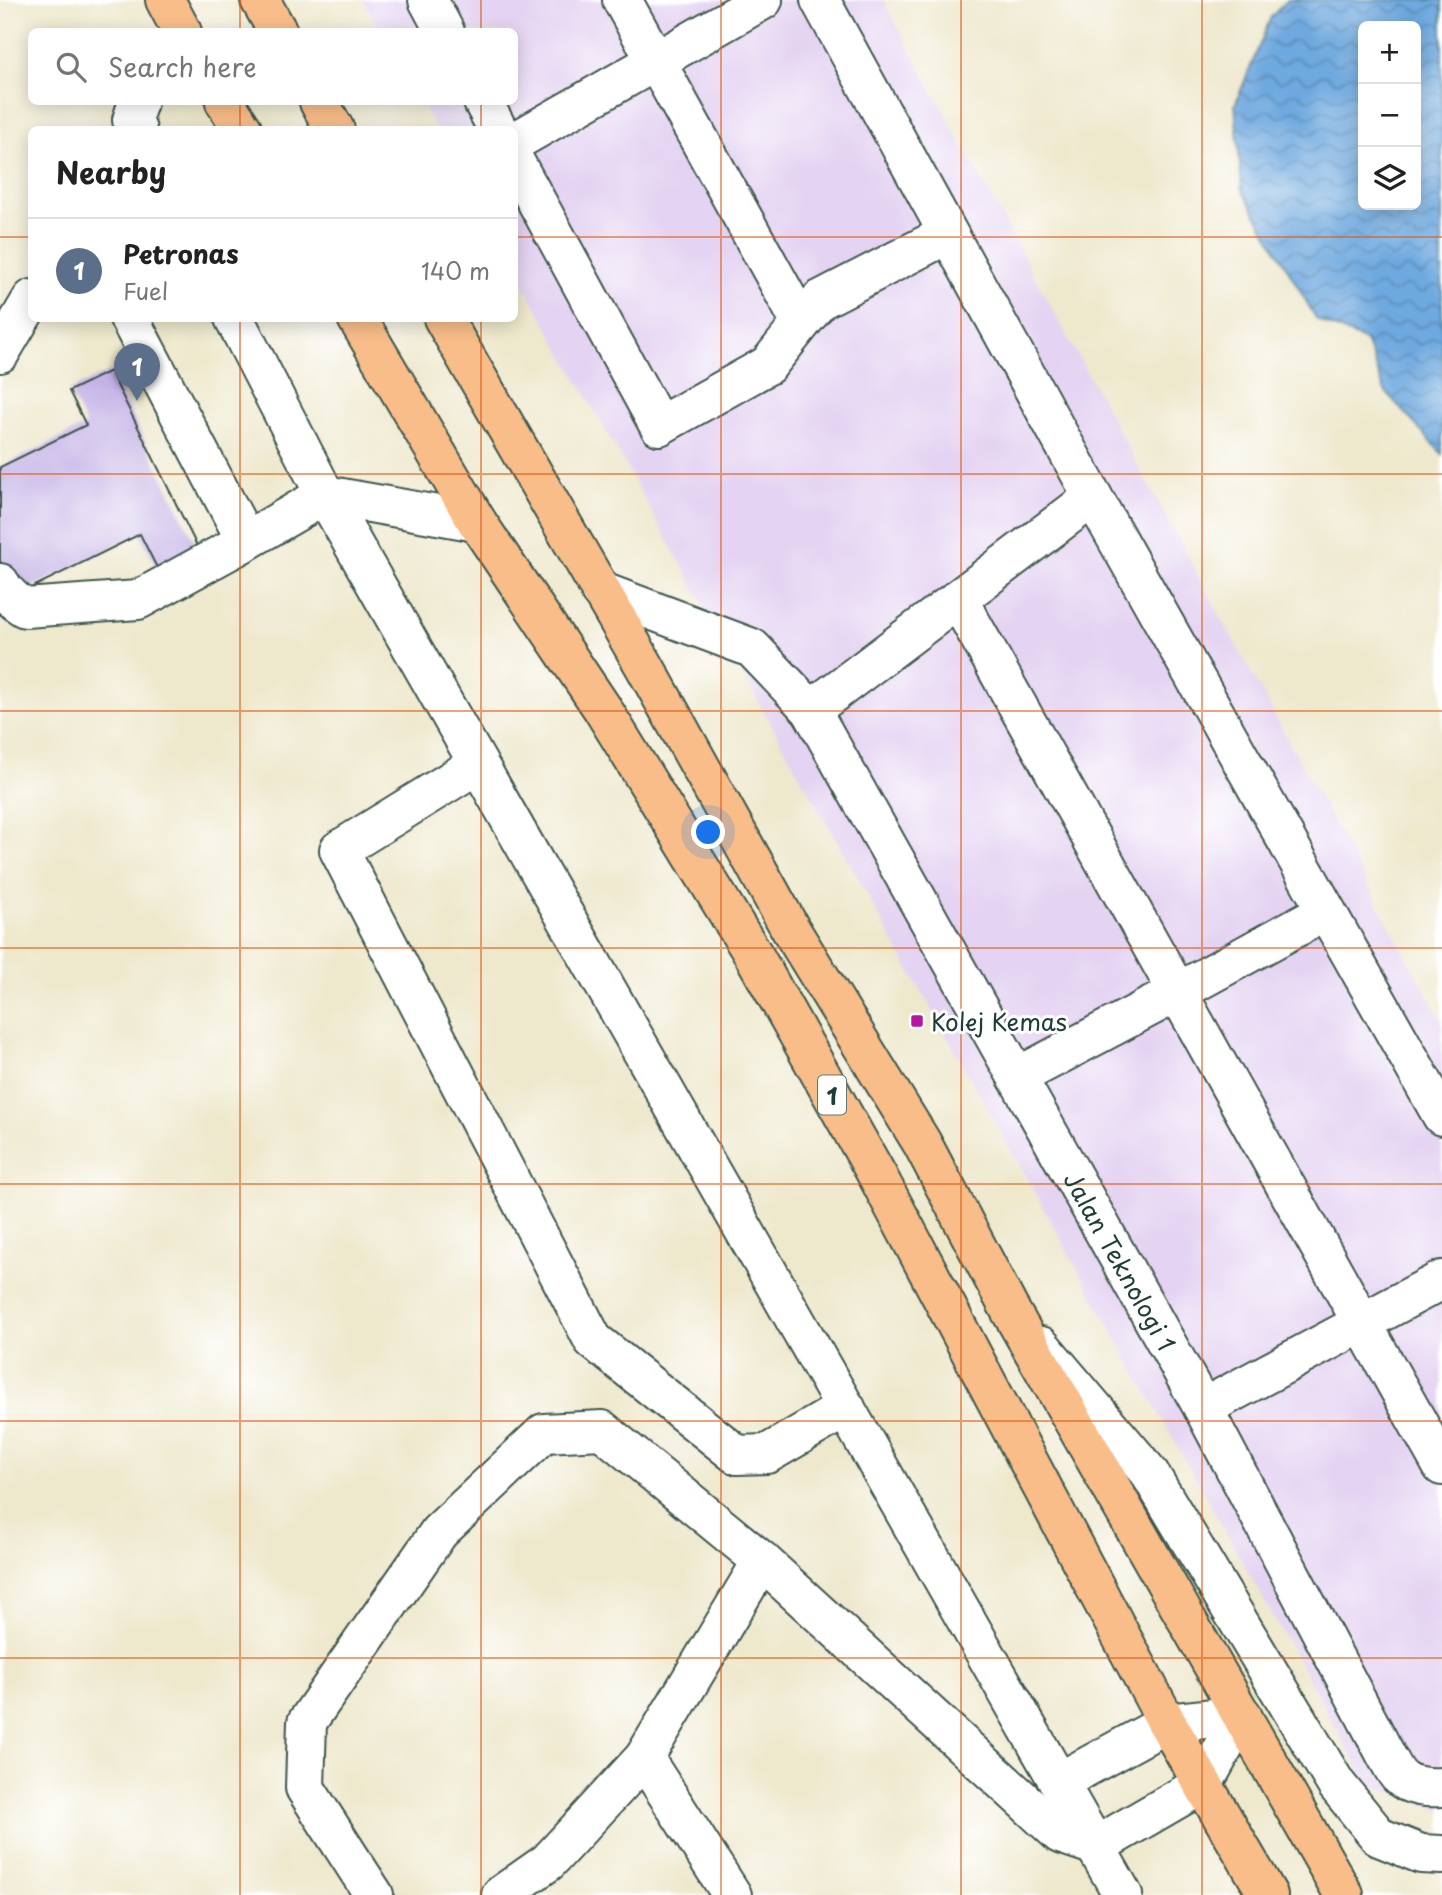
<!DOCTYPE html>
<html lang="en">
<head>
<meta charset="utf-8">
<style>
	body { margin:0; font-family:"Playpen Sans",sans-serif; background:#f6f6f6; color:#222 }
	.controls { position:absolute; right:21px; top:21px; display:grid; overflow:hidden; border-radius:10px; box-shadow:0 4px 18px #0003 }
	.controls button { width:63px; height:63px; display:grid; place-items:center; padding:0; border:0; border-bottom:2px solid #e0e0e0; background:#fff; color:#222; font:35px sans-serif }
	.you { position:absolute; left:709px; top:833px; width:24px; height:24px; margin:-18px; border:5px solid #fff; border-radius:50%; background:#1a73e8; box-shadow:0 0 0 10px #1a73e833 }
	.badge { display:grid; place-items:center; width:46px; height:46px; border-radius:50%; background:#2563eb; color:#fff; font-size:23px; font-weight:700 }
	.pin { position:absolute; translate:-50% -58px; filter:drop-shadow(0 2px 4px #0008) }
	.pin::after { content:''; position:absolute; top:37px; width:24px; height:21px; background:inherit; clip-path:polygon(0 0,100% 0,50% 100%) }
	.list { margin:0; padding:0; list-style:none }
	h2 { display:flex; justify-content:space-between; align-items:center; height:91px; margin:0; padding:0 28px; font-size:30px }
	h2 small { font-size:23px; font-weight:400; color:#767676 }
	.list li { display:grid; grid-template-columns:46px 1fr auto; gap:21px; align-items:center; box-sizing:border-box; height:105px; padding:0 28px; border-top:2px solid #e0e0e0 }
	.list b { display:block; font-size:26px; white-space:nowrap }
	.list p { margin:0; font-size:23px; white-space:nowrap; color:#767676 }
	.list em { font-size:23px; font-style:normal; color:#767676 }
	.icon { flex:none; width:38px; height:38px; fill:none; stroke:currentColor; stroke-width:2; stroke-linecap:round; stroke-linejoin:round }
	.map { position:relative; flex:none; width:1442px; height:1895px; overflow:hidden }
	.search { position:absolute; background:#fff; box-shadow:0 4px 18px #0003; left:28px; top:28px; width:490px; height:77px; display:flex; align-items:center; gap:18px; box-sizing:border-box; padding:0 24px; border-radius:10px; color:#767676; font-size:26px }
	.panel { position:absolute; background:#fff; box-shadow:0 4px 18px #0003; left:28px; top:126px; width:490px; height:196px; border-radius:10px }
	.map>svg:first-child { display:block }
</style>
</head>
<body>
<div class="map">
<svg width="1442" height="1895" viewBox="0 0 1442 1895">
	<defs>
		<pattern id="water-waves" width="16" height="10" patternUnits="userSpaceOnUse" patternTransform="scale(1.75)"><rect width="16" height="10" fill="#6ea9df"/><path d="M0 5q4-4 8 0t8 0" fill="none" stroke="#5a8bb6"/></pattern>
	</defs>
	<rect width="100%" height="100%" fill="#fff"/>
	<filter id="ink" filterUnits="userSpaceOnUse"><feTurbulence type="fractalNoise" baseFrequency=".0143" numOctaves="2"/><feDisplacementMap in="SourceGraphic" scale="14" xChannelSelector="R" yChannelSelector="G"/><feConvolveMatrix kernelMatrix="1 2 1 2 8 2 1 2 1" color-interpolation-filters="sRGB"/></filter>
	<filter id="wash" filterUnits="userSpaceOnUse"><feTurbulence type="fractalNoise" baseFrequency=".00686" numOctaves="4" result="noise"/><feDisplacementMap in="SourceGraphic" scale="28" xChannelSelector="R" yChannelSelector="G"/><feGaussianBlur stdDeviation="1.57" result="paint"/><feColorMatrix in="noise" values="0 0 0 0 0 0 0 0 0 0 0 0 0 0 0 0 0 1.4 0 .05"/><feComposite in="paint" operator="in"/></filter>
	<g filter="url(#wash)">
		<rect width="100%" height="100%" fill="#eee8cc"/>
		<path fill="#e4d3f2" d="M363,0H883L1442,1021V1811L1367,1783L515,269L514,130L436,129L420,102H514V32L381,31Z"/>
		<path fill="url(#water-waves)" stroke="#46738a" stroke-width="2" fill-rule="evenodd" d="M1287,0H1442V454L1385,391L1366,341L1317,320L1242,190L1235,105L1271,17ZM1363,26H1416V205H1363Z"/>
		<g id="blocks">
			<path fill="#c4b2e6" d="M110,371L198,548L157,568L140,534L17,595L0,561V467L86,425L69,391Z"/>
		</g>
	</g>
	<g filter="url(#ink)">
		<use href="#blocks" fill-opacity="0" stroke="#3e574b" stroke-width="2"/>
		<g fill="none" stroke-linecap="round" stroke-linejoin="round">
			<defs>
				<g id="minor">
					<path d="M428,0L445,32"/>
					<path d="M622,0L801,323"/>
					<path d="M820,0L1093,497L1442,1116"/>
					<path d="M483,102L498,130"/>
					<path d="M137,130L132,120L138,102"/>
					<path d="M514,142L763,0"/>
					<path d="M514,160L659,426L768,365L820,300L948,234"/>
					<path d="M129,318L246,541"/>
					<path d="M234,318L325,495L477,522"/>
					<path d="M0,353L32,299"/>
					<path d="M0,583C6,594 14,601 25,608L138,600L246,541L325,495L1123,1895"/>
					<path id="s1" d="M600,591L752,648L811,710L1203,1408L1387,1757C1391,1763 1394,1771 1399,1776C1409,1787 1429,1788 1442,1787"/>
					<path d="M958,599L1442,1466"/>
					<path d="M811,710L1093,497"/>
					<path d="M478,764L339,850L593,1340L737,1455L767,1454L846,1408"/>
					<path d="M1017,1077L1178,992L1326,911"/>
					<path d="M1041,1346L1150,1474L1336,1784L1379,1837L1421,1854L1442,1855"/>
					<path d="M1203,1408L1442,1280"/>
					<path d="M644,1758L732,1895"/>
					<path d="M1059,1782L1167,1723L1242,1715"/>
					<path d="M374,1895L305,1788L307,1722L439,1532L544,1433L602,1430L762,1561L1060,1834L1096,1846L1203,1784L1242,1715"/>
					<path d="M501,1895L548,1862L644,1758L762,1561"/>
				</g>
				<g id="highway">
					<path d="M165,0L182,32"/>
					<path d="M260,0L278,32"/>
					<path d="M225,102L243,130"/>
					<path d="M319,102L335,130"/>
					<path d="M357,318L477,522L602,708L756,959L877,1175L1167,1723L1268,1895"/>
					<path d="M443,318L645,667L791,930L922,1143L1010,1310L1344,1895"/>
				</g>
			</defs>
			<use href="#minor" stroke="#3e574b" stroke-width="42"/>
			<use href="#highway" stroke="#3e574b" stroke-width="42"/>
			<use href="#minor" stroke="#fff" stroke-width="38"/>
			<use href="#highway" stroke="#f8bd89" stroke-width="38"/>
		</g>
	</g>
	<path fill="none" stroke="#de580e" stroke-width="2" stroke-opacity="0.55" d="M240,0V32M481,0V32M721,0V1895M961,0V1895M1202,0V1895M240,102V130M481,102V130M0,237H32M514,237H1442M240,318V1895M481,318V1895M0,474H1442M0,711H1442M0,948H1442M0,1184H1442M0,1421H1442M0,1658H1442"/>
	<rect fill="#b5179e" stroke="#fff" stroke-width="2.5" x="910" y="1014" width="14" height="14" rx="3.5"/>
	<g text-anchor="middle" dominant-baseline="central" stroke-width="6" stroke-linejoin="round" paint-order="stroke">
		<rect fill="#fff" stroke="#627771" stroke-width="2" x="818" y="1075.5" width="28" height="39" rx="5"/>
		<g font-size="23" font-weight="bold" fill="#1f3d34">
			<text x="832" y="1095">1</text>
		</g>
		<g font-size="24" fill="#1f3d34" stroke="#fff" text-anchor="start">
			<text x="931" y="1021">Kolej Kemas</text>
		</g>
		<g font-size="24" fill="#1f3d34" stroke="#fff">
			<text stroke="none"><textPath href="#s1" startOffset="880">Jalan Teknologi 1</textPath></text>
		</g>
	</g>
</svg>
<div class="controls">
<button>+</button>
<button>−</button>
<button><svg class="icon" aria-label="layers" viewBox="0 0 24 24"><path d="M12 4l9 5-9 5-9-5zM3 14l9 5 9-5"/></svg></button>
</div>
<div class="you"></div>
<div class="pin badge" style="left:137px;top:401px;background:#5c6f8a">1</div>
<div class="search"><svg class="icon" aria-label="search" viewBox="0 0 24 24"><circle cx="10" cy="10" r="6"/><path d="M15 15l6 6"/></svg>Search here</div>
<section class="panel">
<h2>Nearby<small></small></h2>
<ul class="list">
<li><span class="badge" style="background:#5c6f8a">1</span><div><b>Petronas</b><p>Fuel</p></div><em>140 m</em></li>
</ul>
</section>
</div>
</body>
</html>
